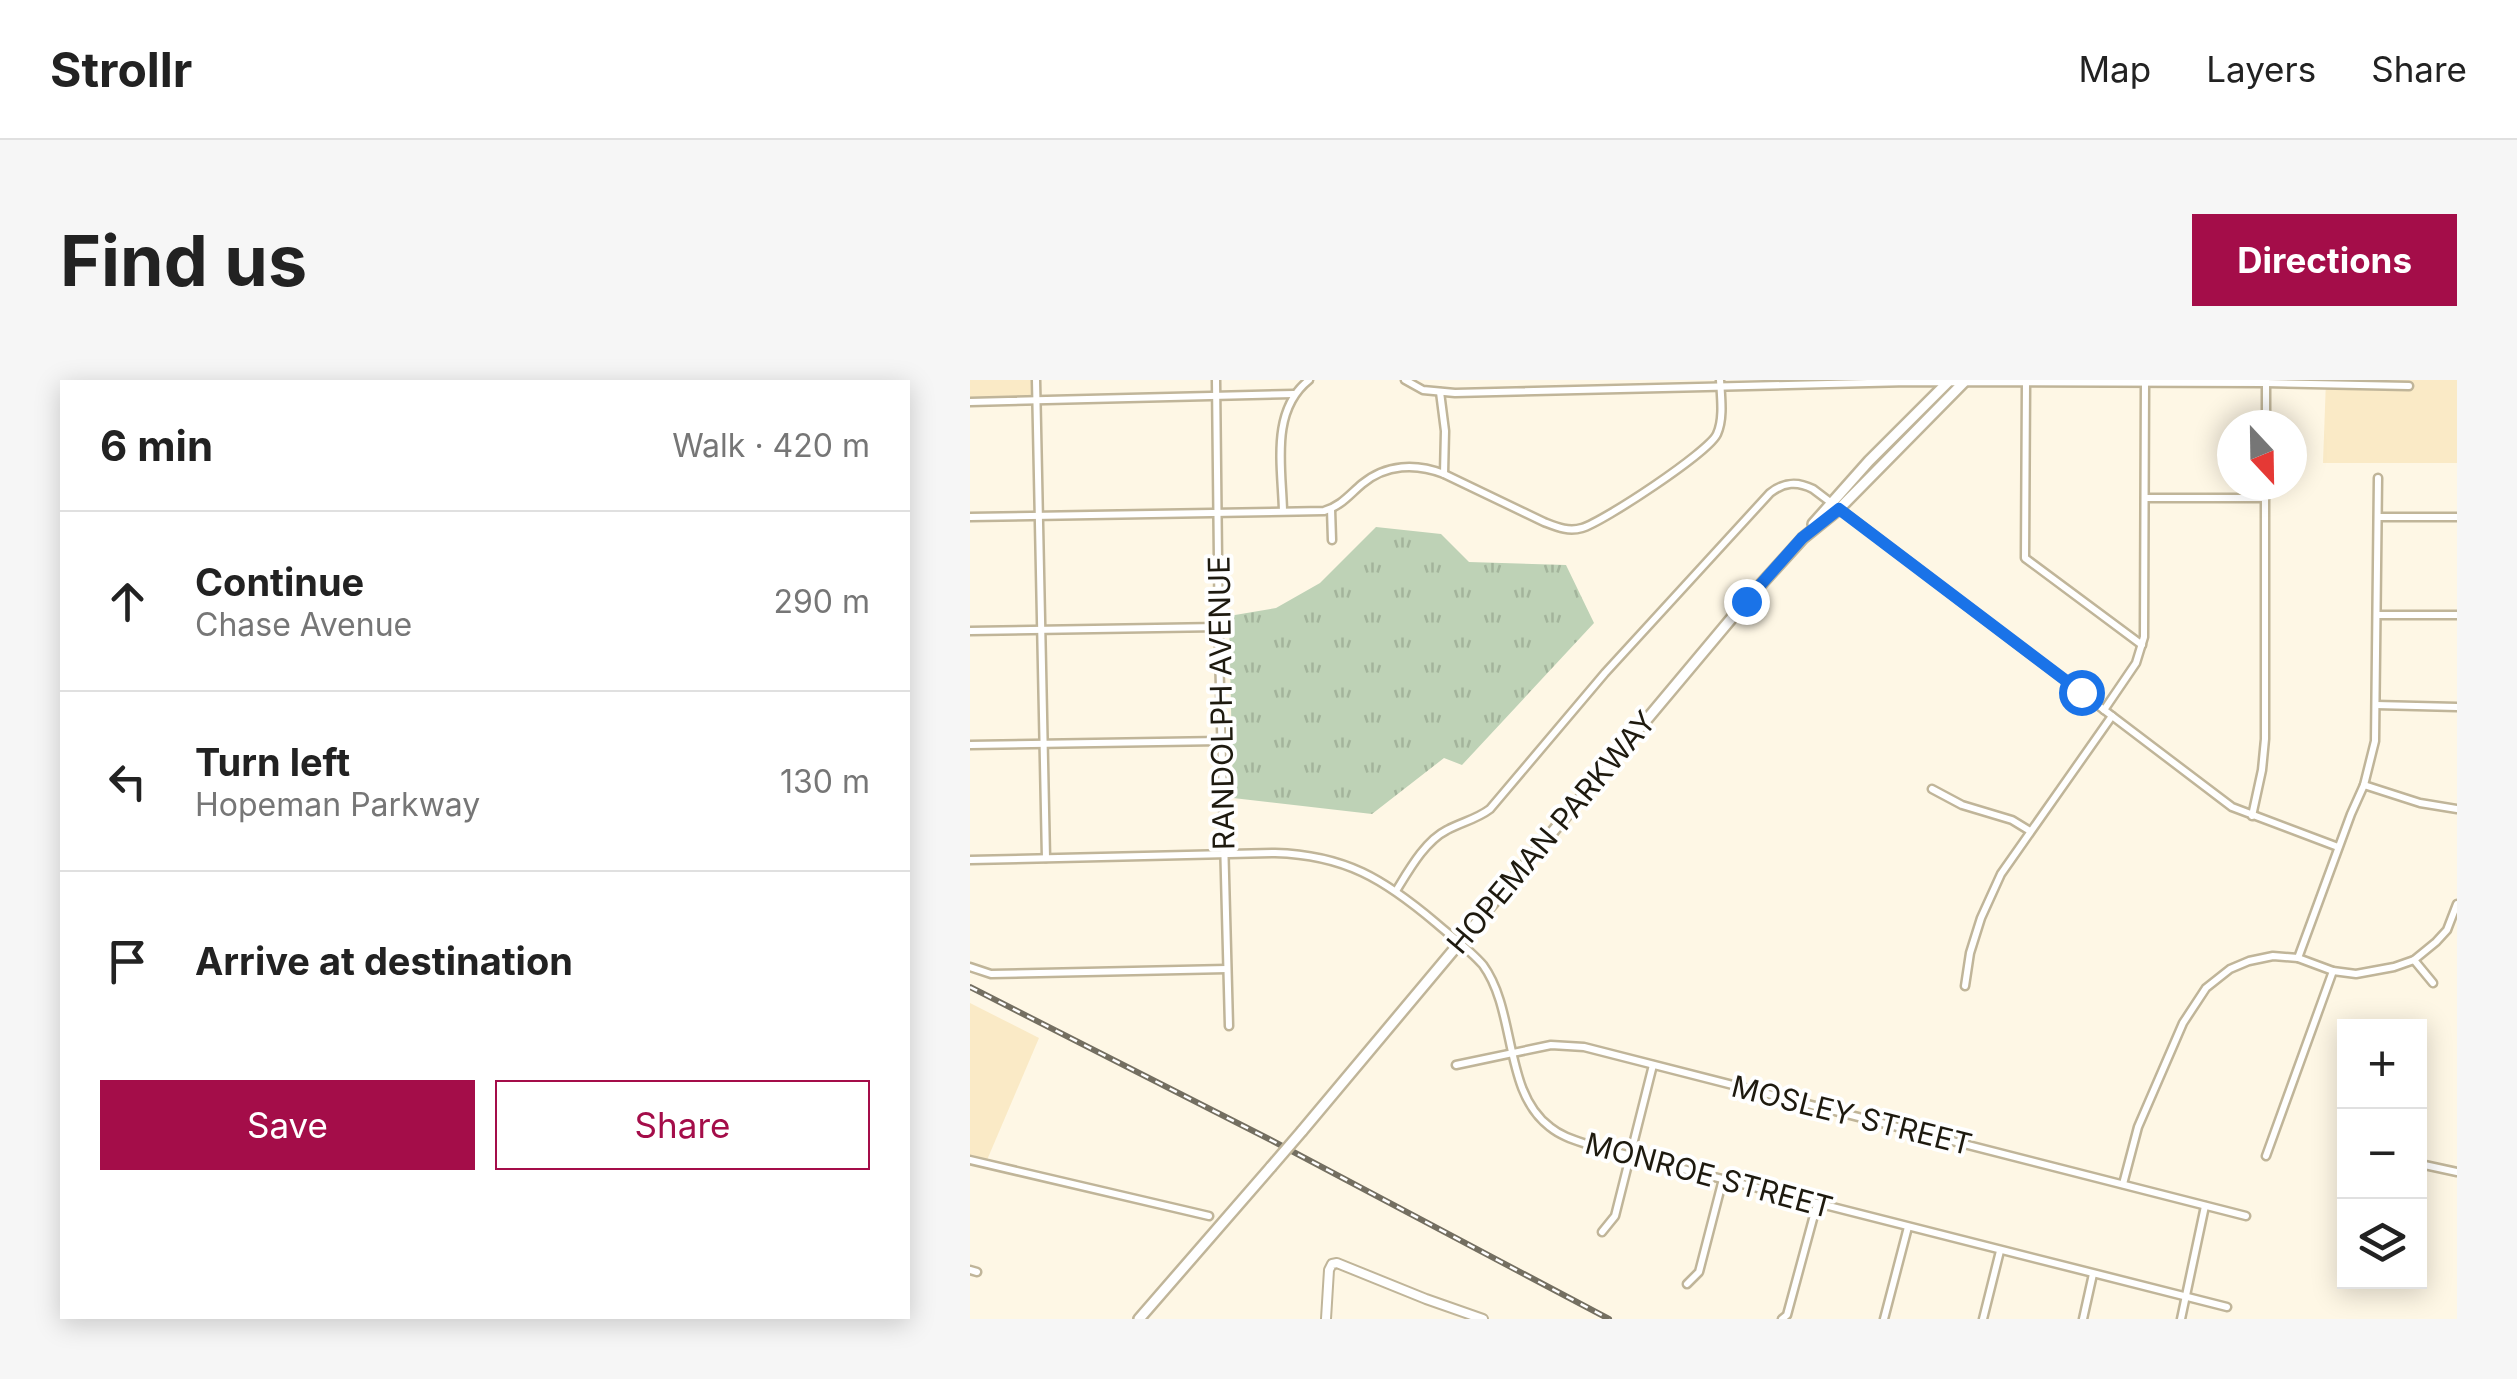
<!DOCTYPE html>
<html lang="en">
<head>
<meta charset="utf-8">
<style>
	body { margin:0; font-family:Inter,sans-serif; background:#f6f6f6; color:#222 }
	.controls { position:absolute; right:30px; bottom:30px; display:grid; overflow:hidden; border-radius:0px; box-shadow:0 5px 25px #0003 }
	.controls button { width:90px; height:90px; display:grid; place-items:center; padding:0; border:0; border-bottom:2px solid #e0e0e0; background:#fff; color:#222; font:50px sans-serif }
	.compass { position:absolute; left:1247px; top:30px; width:90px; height:90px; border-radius:50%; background:#fff; box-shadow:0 5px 25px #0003; rotate:158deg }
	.stop { position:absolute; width:30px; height:30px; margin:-22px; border:8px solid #1a73e8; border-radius:50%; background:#fff }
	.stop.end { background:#1a73e8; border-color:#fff; box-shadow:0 2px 10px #0008 }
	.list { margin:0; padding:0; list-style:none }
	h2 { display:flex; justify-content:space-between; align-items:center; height:130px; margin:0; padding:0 40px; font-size:42px }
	h2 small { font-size:32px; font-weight:400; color:#767676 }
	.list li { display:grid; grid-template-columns:65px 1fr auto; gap:30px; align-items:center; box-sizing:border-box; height:180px; padding:0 40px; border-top:2px solid #e0e0e0 }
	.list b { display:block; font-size:38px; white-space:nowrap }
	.list p { margin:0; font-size:32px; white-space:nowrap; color:#767676 }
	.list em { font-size:32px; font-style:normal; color:#767676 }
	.actions { display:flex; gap:20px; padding:30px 40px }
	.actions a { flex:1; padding:22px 0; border:2px solid #a40d49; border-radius:0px; text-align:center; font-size:35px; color:#a40d49 }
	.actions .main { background:#a40d49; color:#fff }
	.icon { flex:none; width:55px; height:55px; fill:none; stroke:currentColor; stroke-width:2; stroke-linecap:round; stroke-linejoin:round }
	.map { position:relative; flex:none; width:1487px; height:939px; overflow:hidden; border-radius:0px }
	header { display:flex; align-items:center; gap:60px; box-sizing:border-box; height:140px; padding:0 50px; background:#fff; border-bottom:2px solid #e0e0e0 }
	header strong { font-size:48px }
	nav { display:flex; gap:55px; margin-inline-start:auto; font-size:35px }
	.intro { display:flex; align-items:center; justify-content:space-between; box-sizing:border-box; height:240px; padding:0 60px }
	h1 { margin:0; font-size:70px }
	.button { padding:25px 45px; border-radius:0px; background:#a40d49; color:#fff; font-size:35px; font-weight:700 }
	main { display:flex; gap:60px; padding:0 60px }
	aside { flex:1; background:#fff; border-radius:0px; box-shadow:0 5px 25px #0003 }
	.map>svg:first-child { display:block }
</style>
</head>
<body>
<header>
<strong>Strollr</strong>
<nav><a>Map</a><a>Layers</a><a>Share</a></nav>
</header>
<div class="intro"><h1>Find us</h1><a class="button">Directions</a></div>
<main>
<aside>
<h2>6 min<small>Walk · 420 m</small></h2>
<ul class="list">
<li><svg class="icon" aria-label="ahead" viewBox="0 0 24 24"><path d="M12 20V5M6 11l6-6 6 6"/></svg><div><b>Continue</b><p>Chase Avenue</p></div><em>290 m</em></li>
<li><svg class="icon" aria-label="left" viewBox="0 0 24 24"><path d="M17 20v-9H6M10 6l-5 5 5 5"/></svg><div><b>Turn left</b><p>Hopeman Parkway</p></div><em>130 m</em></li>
<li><svg class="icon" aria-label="arrive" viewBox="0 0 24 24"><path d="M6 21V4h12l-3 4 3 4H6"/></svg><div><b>Arrive at destination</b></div></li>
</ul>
<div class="actions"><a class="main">Save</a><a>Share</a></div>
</aside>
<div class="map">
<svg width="1487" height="939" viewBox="0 0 1487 939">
	<defs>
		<pattern id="park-tufts" width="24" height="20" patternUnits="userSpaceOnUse" patternTransform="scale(2.5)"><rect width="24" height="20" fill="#bed2b6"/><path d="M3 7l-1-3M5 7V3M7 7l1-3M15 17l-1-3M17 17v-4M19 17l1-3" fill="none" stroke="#a3b49b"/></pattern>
	</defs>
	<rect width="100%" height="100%" fill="#fef7e5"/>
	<g fill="#faeac6">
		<path d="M0,0H61V16L0,18Z"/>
		<path d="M1356,0H1487V83H1353Z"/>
		<path d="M0,623L69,658L17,780L0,775Z"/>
	</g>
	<path fill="url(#park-tufts)" d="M406,147L471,154L499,182L596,185L624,243L492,385L474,378L402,434L263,418L259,236L306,228L350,203Z"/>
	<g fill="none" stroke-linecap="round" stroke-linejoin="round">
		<defs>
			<g id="minor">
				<path d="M66,0L76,478"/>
				<path d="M246,0L249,270L259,646"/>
				<path d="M435,0L453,10L485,13L939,2L1296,3L1439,6"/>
				<path d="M1056,2L1055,178L1172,265"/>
				<path d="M470,12L475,51L474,94"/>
				<path d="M0,22L324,14"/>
				<path d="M1296,45V1"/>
				<path d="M1175,118H1295"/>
				<path d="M361,129L362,160"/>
				<path d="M313,131C312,87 300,31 339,0"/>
				<path d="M0,137L354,131C371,126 379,115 392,104C416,84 446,83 474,94L574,142C587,147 598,152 612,148C633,142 739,72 747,54C754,39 751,17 750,0"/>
				<path d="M1408,137H1487"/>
				<path d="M1407,235H1487"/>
				<path d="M0,251L249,247"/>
				<path d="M1406,325L1487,327"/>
				<path d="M1134,330L1166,283L1174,257L1175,1"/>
				<path d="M0,365L251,361"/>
				<path d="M1394,405L1450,423L1487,429"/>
				<path d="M962,409L992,425L1042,440L1060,451"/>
				<path d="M1282,436L1292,390L1295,359V105"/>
				<path d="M0,480L305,473C375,475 414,499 466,543C482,557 499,569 513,585C547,632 533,712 580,747C592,757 608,761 622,766L1257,927"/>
				<path d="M426,511C439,490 455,461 477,450C492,442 507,439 520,429L635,293L800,113C814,102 827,101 843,109L1262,427L1368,467"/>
				<path d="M1328,578L1381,434L1394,405L1405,361L1408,98"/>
				<path d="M1444,580L1463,603"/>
				<path d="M0,587L21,594L257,589"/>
				<path d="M995,606L1000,573L1011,538L1031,494L1142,336"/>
				<path d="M486,685L581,665L614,667L1276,836"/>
				<path d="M1296,776L1363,591"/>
				<path d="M0,780L239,836"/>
				<path d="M1450,784L1487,792"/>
				<path d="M1153,804L1168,747L1213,643L1236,608L1260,589L1279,581L1303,576L1328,578L1363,591L1386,594L1424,587L1444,580L1466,562L1477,550L1487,524"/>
				<path d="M632,852L645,836L683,685"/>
				<path d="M0,890L7,892"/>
				<path d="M717,904L729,892L753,799"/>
				<path d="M812,939L817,935L847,824"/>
				<path d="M914,939L938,847"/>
				<path d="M1013,939L1030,871"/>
				<path d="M1113,939L1123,894"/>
				<path d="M1211,939L1235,826"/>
			</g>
			<path id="tertiary" d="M356,939L359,890L362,884L367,883L456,919L513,939"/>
			<g id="secondary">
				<path d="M843,144L899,81L980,0"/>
				<path d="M332,751L776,221L833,158L869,129L996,0"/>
				<path d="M169,939L301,787"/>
			</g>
		</defs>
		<use href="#minor" stroke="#c0b599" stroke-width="11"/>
		<use href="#tertiary" stroke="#c0b599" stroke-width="12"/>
		<use href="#secondary" stroke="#c0b599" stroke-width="14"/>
		<use href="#minor" stroke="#fff" stroke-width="6"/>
		<use href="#tertiary" stroke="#fff" stroke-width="8"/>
		<use href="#secondary" stroke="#fff" stroke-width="9"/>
		<defs>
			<path id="rail" d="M0,607L299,759L639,939"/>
		</defs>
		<use href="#rail" stroke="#746f61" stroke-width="6"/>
		<use href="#rail" stroke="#fff" stroke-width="2.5" stroke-dasharray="8" stroke-linecap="butt"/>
		<defs>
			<path id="secondary-bridge" d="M301,787L332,751"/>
		</defs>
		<use href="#secondary-bridge" stroke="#c0b599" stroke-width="14" stroke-linecap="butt"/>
		<use href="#secondary-bridge" stroke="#fff" stroke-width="9"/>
	</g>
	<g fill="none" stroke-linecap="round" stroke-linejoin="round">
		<path stroke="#1a73e8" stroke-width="12" d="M776,221L832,158L869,129L1111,312"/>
	</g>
	<g text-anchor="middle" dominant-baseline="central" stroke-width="8" stroke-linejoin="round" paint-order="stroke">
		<g font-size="30" fill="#1e1a0f" stroke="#fff">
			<text transform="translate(251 323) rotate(-91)">RANDOLPH AVENUE</text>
			<text transform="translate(581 452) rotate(-50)">HOPEMAN PARKWAY</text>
			<text transform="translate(882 735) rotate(14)">MOSLEY STREET</text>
			<text transform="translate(739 795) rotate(15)">MONROE STREET</text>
		</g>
	</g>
</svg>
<div class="controls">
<button>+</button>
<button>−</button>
<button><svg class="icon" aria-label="layers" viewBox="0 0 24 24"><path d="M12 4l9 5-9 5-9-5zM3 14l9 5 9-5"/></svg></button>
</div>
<svg class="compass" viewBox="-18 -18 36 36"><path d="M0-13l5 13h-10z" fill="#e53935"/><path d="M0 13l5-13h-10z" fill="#767676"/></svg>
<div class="stop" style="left:1111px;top:312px"></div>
<div class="stop end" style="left:776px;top:221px"></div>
</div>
</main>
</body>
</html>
